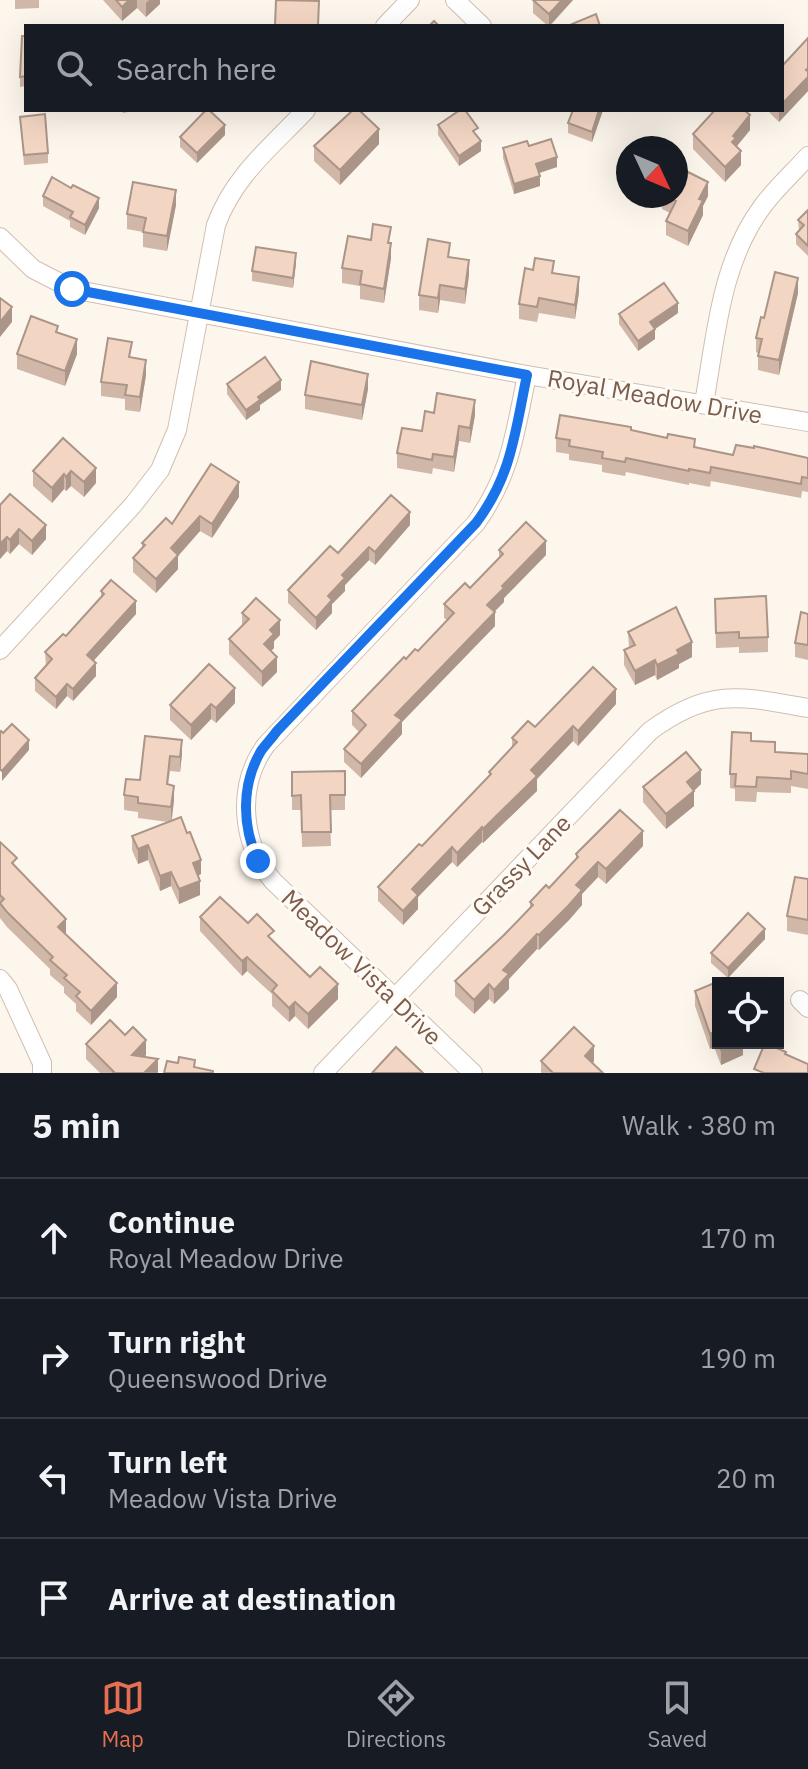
<!DOCTYPE html>
<html lang="en">
<head>
<meta charset="utf-8">
<style>
	body { margin:0; font-family:"IBM Plex Sans",sans-serif; background:#242831; color:#f1f3f6 }
	.controls { position:absolute; right:24px; bottom:24px; display:grid; overflow:hidden; border-radius:0px; box-shadow:0 8px 32px #0002 }
	.controls button { width:72px; height:72px; display:grid; place-items:center; padding:0; border:0; border-bottom:2px solid #363941; background:#171b24; color:#f1f3f6; font:40px sans-serif }
	.compass { position:absolute; left:616px; top:136px; width:72px; height:72px; border-radius:50%; background:#171b24; box-shadow:0 8px 32px #0002; rotate:134deg }
	.stop { position:absolute; width:24px; height:24px; margin:-18px; border:6px solid #1a73e8; border-radius:50%; background:#fff }
	.stop.end { background:#1a73e8; border-color:#fff; box-shadow:0 2px 8px #0008 }
	.list { margin:0; padding:0; list-style:none }
	h2 { display:flex; justify-content:space-between; align-items:center; height:104px; margin:0; padding:0 32px; font-size:34px }
	h2 small { font-size:26px; font-weight:400; color:#9ea1a6 }
	.list li { display:grid; grid-template-columns:52px 1fr auto; gap:24px; align-items:center; box-sizing:border-box; height:120px; padding:0 32px; border-top:2px solid #363941 }
	.list b { display:block; font-size:30px; white-space:nowrap }
	.list p { margin:0; font-size:26px; white-space:nowrap; color:#9ea1a6 }
	.list em { font-size:26px; font-style:normal; color:#9ea1a6 }
	.icon { flex:none; width:44px; height:44px; fill:none; stroke:currentColor; stroke-width:2; stroke-linecap:round; stroke-linejoin:round }
	.map { position:relative; flex:none; width:808px; height:1073px; overflow:hidden }
	.search { position:absolute; background:#171b24; box-shadow:0 8px 32px #0002; left:24px; right:24px; top:24px; height:88px; display:flex; align-items:center; gap:20px; box-sizing:border-box; padding:0 28px; border-radius:0px; color:#9ea1a6; font-size:30px }
	.sheet { height:584px; background:#171b24 }
	nav { display:flex; justify-content:space-around; align-items:center; box-sizing:border-box; height:112px; border-top:2px solid #363941; background:#171b24; font-size:22px; color:#9ea1a6 }
	nav a { display:grid; justify-items:center; gap:4px }
	nav .on { color:#e76f51 }
	.map>svg:first-child { display:block }
</style>
</head>
<body>
<div class="map">
<svg width="808" height="1073" viewBox="0 0 808 1073">
	<rect width="100%" height="100%" fill="#fdf6ec"/>
	<g fill="none" stroke-linecap="round" stroke-linejoin="round">
		<defs>
			<g id="street">
				<path d="M455,0L482,26"/>
				<path d="M385,26L410,0"/>
				<path d="M0,237L33,269L72,289L527,375L808,422"/>
				<path d="M704,403C716,337 720,264 762,207C775,189 793,173 808,156"/>
				<path d="M0,650L133,505L160,470L177,430L216,225C234,176 270,148 306,110"/>
				<path d="M0,979L8,989L42,1063V1073"/>
				<path d="M800,1000L808,1008"/>
				<path d="M323,1073L650,731C710,687 740,696 808,708"/>
				<path d="M473,1073L273,881C241,843 236,786 266,745L476,523C511,474 515,432 527,375"/>
			</g>
		</defs>
		<use href="#street" stroke="#d1beb0" stroke-width="20"/>
		<use href="#street" stroke="#fff" stroke-width="18"/>
	</g>
	<g fill="#d1b7a8">
		<path d="M15,0H39V8L15,9Z"/>
		<path d="M103,0H160V4L146,17L137,8L122,21Z"/>
		<path d="M533,0H573L550,26H548L533,13Z"/>
		<path d="M26,36V86L20,87V77Z"/>
		<path d="M808,38V91L779,122L767,110H782Z"/>
		<path d="M122,110H138L123,113Z"/>
		<path d="M603,110L592,142L568,133V123Z"/>
		<path d="M20,117L48,153V163L24,165Z"/>
		<path d="M438,125L478,137L481,151L459,166L438,135Z"/>
		<path d="M750,130L737,146L741,165L725,182L693,149V134Z"/>
		<path d="M225,135L197,163L180,147V137Z"/>
		<path d="M379,144L340,185L314,161V146Z"/>
		<path d="M529,146L557,167L539,173L540,186L514,194L503,158V148Z"/>
		<path d="M71,188L99,208L85,235L70,227V221L43,206V196Z"/>
		<path d="M662,196H708L703,206V215L688,246L666,235V221L670,213L662,209Z"/>
		<path d="M176,205L167,251L143,247V232L127,229V214Z"/>
		<path d="M808,210V256L796,244V234L799,230L798,220Z"/>
		<path d="M390,243L391,258L384,303L360,299V286L342,283V268Z"/>
		<path d="M450,257L469,275L465,304L440,300L438,313L419,310V295Z"/>
		<path d="M296,263L293,288L252,281V271Z"/>
		<path d="M554,273L579,292L575,319L539,313L537,322L519,319V304Z"/>
		<path d="M798,293L779,375L758,370V353L756,352V338L764,318Z"/>
		<path d="M678,313L655,329V339L638,351L619,324V314Z"/>
		<path d="M58,332L77,354L65,386L17,369V354Z"/>
		<path d="M132,358L146,375L140,412L125,410V399L101,396V382Z"/>
		<path d="M227,384L281,390L260,405V410L246,420L227,394Z"/>
		<path d="M368,389L362,420L305,409V395Z"/>
		<path d="M434,413L475,415L470,443L459,441L454,472L433,468L432,474L397,468V453L422,431Z"/>
		<path d="M631,431L695,448L733,455L808,458V492L802,491L801,498L711,481L710,487L689,483V485L626,472L625,476L602,472V465L569,460V454L556,452V438Z"/>
		<path d="M63,438L96,483L84,497L71,486L66,491L64,489L52,503L33,486V471Z"/>
		<path d="M239,497L212,538L200,531L178,556V569L156,593L133,572V558L142,548V543L172,524Z"/>
		<path d="M0,505L46,539L32,555L19,544L10,554L7,551L0,559Z"/>
		<path d="M410,525L375,565L369,560L345,585V591L332,604V613L316,630L288,603V590L338,553Z"/>
		<path d="M499,550L546,555L504,598V602L494,612L495,626L402,722V734L361,778L344,762V749L359,732L352,725V711L406,659L418,651L447,620L444,618V604L470,588L499,558Z"/>
		<path d="M101,591L136,614L93,661L96,676L73,701L67,696L56,709L35,691V678L46,666L45,652L66,636L101,597Z"/>
		<path d="M242,613L280,635L274,641V648L271,651L277,672L262,687L229,654V639L242,626Z"/>
		<path d="M715,613L768,637V652L739,653V647L716,648Z"/>
		<path d="M808,614V660L795,657V643Z"/>
		<path d="M628,632L692,657L679,664V668L657,680L655,675L635,685L624,665V650L629,648Z"/>
		<path d="M235,703L216,723L211,719L191,740L170,720V705Z"/>
		<path d="M616,704L578,746L573,741L537,779V791L483,843L482,842L457,867L452,862L418,897V909L403,925L378,901V887L422,846L489,776V772L512,747V738L535,727Z"/>
		<path d="M145,736L182,754L180,772L170,771L168,785L174,800L172,820L201,874L198,876L200,895L179,904L171,886L160,891L148,860L138,864L132,850V836L168,822L138,818V812L124,810V795L140,780Z"/>
		<path d="M751,741L775,752L808,754V789L791,786V793L757,792L756,802L735,801V789L730,788V774Z"/>
		<path d="M345,771V810H330L331,846L302,847L301,810H292V772Z"/>
		<path d="M701,784L694,791V806L666,829L643,802V787Z"/>
		<path d="M0,842L17,868L66,933L65,934L117,997L91,1025L76,1011V1004L64,993V987L50,975V969L7,927L0,918Z"/>
		<path d="M643,846L606,884L598,877L582,894V905L569,920L539,950L537,949L509,979V989L494,1004L489,999L474,1014L455,996V981L504,935L530,908V902L549,888L576,859V854Z"/>
		<path d="M808,879V935L787,931V916Z"/>
		<path d="M200,917L248,923L338,999L308,1029L295,1016L289,1022L272,1006V994L247,971L242,976L200,931Z"/>
		<path d="M765,939L728,978L711,963V953Z"/>
		<path d="M695,991L743,1043V1055L721,1065L714,1047L710,1049L695,1006Z"/>
		<path d="M86,1044L146,1055L144,1057L158,1073H100L86,1059Z"/>
		<path d="M541,1061H594L593,1063L603,1073H541Z"/>
	</g>
	<g fill="#aa9588">
		<path d="M129,0H137V8L122,21V7Z"/>
		<path d="M149,0H160V4L146,17V3Z"/>
		<path d="M562,0H573L549,26V14Z"/>
		<path d="M808,68V91L779,122V110H782V104Z"/>
		<path d="M599,110H603L592,142V132Z"/>
		<path d="M750,115V130L736,147L732,157L733,136Z"/>
		<path d="M225,125V135L197,163V153Z"/>
		<path d="M379,129V144L340,185V170Z"/>
		<path d="M481,141V151L459,166V156Z"/>
		<path d="M741,151V165L725,182V167Z"/>
		<path d="M557,157V167L536,174V164Z"/>
		<path d="M540,176V186L514,194V184Z"/>
		<path d="M708,182V196L703,206V215L688,246V231L699,199Z"/>
		<path d="M176,190V205L167,251V236Z"/>
		<path d="M99,198V208L85,235V225Z"/>
		<path d="M391,243V258L384,303V289Z"/>
		<path d="M296,253V263L293,288V278Z"/>
		<path d="M469,260V275L465,304V289Z"/>
		<path d="M579,277V292L575,319V305Z"/>
		<path d="M798,278V293L779,375V360Z"/>
		<path d="M440,285V300L438,313V298Z"/>
		<path d="M678,303V313L655,329V339L638,351V341L650,322Z"/>
		<path d="M12,307V322L0,337V322Z"/>
		<path d="M77,339V354L65,386V371Z"/>
		<path d="M146,360V375L140,412V397Z"/>
		<path d="M368,374V389L362,420V405Z"/>
		<path d="M281,380V390L260,405V410L246,420V410L258,397Z"/>
		<path d="M475,400V415L470,443V428Z"/>
		<path d="M459,426V441L454,472V457Z"/>
		<path d="M96,468V483L84,497V482Z"/>
		<path d="M71,471V486L66,491V477Z"/>
		<path d="M64,474V489L52,503V488Z"/>
		<path d="M239,482V497L212,538V524Z"/>
		<path d="M410,512V525L375,565V552Z"/>
		<path d="M200,516V531L178,556V569L156,593V579L171,548Z"/>
		<path d="M46,525V539L32,555V541Z"/>
		<path d="M19,529V544L10,554V540Z"/>
		<path d="M7,537V551L0,559V544Z"/>
		<path d="M546,541V555L504,598V602L487,619V605L502,586Z"/>
		<path d="M369,547V560L345,585V591L332,604V613L316,630V618L328,596L342,575Z"/>
		<path d="M136,601V614L87,668V655Z"/>
		<path d="M495,612V626L402,722V734L361,778V764L395,715Z"/>
		<path d="M280,620V635L274,641V648L264,658V644L270,630Z"/>
		<path d="M692,642V657L679,664V668L657,680V665L677,650Z"/>
		<path d="M277,657V672L262,687V672Z"/>
		<path d="M655,660V675L635,685V671Z"/>
		<path d="M96,663V676L73,701V689Z"/>
		<path d="M67,684V696L56,709V697Z"/>
		<path d="M235,688V703L216,723V708Z"/>
		<path d="M616,689V704L578,746V731Z"/>
		<path d="M211,704V719L191,740V725Z"/>
		<path d="M573,726V741L537,779V791L483,843V829L531,770Z"/>
		<path d="M29,740V750L2,781V771Z"/>
		<path d="M182,740V754L180,772V757Z"/>
		<path d="M701,770V784L687,797V782Z"/>
		<path d="M174,786V800L171,822V807Z"/>
		<path d="M694,791V806L666,829V814Z"/>
		<path d="M482,827V842L457,867V853Z"/>
		<path d="M643,831V846L606,884V869Z"/>
		<path d="M148,845V860L138,864V849Z"/>
		<path d="M452,847V862L418,897V909L403,925V911L412,889Z"/>
		<path d="M201,860V874L193,878V863Z"/>
		<path d="M598,862V877L582,894V905L569,920L539,950V935L576,885Z"/>
		<path d="M171,872V886L160,891V876Z"/>
		<path d="M200,881V895L179,904V889Z"/>
		<path d="M66,919V933L58,942V927Z"/>
		<path d="M765,929V939L728,978V968Z"/>
		<path d="M537,934V949L509,979V989L494,1004V990L503,970Z"/>
		<path d="M247,957V971L242,976V961Z"/>
		<path d="M117,983V997L91,1025V1011Z"/>
		<path d="M338,984V999L308,1029V1014Z"/>
		<path d="M489,984V999L474,1014V1000Z"/>
		<path d="M295,1002V1016L289,1022V1008Z"/>
		<path d="M714,1032V1047L710,1049V1034Z"/>
		<path d="M146,1040V1055L132,1069V1055Z"/>
		<path d="M738,1043H743V1055L721,1065V1050Z"/>
		<path d="M594,1046V1061L585,1071V1056Z"/>
		<path d="M158,1059V1073H144Z"/>
	</g>
	<g fill="#f3d5c3" stroke="#aa9588" stroke-width="2">
		<path d="M116,0H129L122,7Z"/>
		<path d="M276,0L319,1L318,26L275,25Z"/>
		<path d="M533,0H562L549,14Z"/>
		<path d="M596,14L600,26H573L572,24Z"/>
		<path d="M434,21L439,26H429Z"/>
		<path d="M22,36H26V76L20,77Z"/>
		<path d="M808,38V68L806,70L808,71V77L782,104V63L784,64Z"/>
		<path d="M206,110H209L225,125L197,153L180,137Z"/>
		<path d="M353,110H359L379,129L340,170L314,146Z"/>
		<path d="M460,110H465L478,128L473,131L481,141L459,156L438,125Z"/>
		<path d="M573,110H599L592,132L568,123Z"/>
		<path d="M715,110H744L750,115L733,136L736,138L732,142L741,151L725,167L693,134Z"/>
		<path d="M45,114L48,153L24,155L20,117Z"/>
		<path d="M551,139L557,157L536,164L540,176L514,184L503,148L527,141L529,146Z"/>
		<path d="M688,172L708,182L699,199L703,200L688,231L666,221L676,201L666,196H676V173L686,178Z"/>
		<path d="M52,177L71,188L73,185L99,198L85,225L70,217L73,212L43,196Z"/>
		<path d="M133,182L176,190L167,236L143,232L146,218L127,214Z"/>
		<path d="M808,210V246L796,234L804,225L798,220Z"/>
		<path d="M373,224L391,227L388,243H391L384,289L360,284L362,271L342,268L348,236L371,240Z"/>
		<path d="M428,239L450,243L448,257L469,260L465,289L440,285L438,298L419,295Z"/>
		<path d="M256,247L296,253L293,278L252,271Z"/>
		<path d="M535,258L554,261L552,273L579,277L575,305L539,298L537,307L519,304L525,268L533,270Z"/>
		<path d="M775,272L798,278L779,360L758,356L762,339L756,338L761,317L764,318Z"/>
		<path d="M664,283L678,303L650,322L655,329L638,341L619,314Z"/>
		<path d="M0,298L12,307L0,322Z"/>
		<path d="M31,316L58,326L56,332L77,339L65,371L17,354Z"/>
		<path d="M108,338L132,342L129,357L146,360L140,397L125,395L127,385L101,382Z"/>
		<path d="M265,357L281,380L258,397L260,400L246,410L227,384Z"/>
		<path d="M311,361L368,374L362,405L305,395Z"/>
		<path d="M437,393L475,400L470,428L459,426L454,457L433,454L432,460L397,453L402,428L422,431L425,411L434,413Z"/>
		<path d="M560,415L631,427V430L667,438L668,434L695,439L694,447L733,455L736,445L754,448V446L808,458V478L802,477L801,484L711,467L710,473L689,469V471L626,458L625,462L602,458L603,452L569,446L570,440L556,438Z"/>
		<path d="M63,438L96,468L84,482L71,471L66,477L64,474L52,488L33,471Z"/>
		<path d="M211,464L239,482L212,524L200,516L171,548L178,555L156,579L133,558L145,545L142,543L166,518L172,524Z"/>
		<path d="M10,494L46,525L32,541L19,529L10,540L7,537L0,544V505Z"/>
		<path d="M391,495L410,512L375,552L369,547L342,575L345,578L328,596L332,600L316,618L288,590L330,546L338,553Z"/>
		<path d="M526,522L546,541L502,586L504,588L487,605L495,612L395,715L402,720L361,764L344,749L366,725L352,711L404,657L406,659L415,649L418,651L454,613L444,604L465,583L470,588L503,554L499,550Z"/>
		<path d="M111,580L136,601L87,655L96,663L73,689L67,684L56,697L35,678L52,659L45,652L63,634L66,636L104,594L101,591Z"/>
		<path d="M766,596L768,637L739,638V632L716,633L715,599Z"/>
		<path d="M256,598L280,620L270,630L274,634L264,644L277,657L262,672L229,639L249,619L242,613Z"/>
		<path d="M676,607L692,642L677,650L679,654L657,665L655,660L635,671L624,650L635,645L628,632Z"/>
		<path d="M801,612L808,614V645L795,643Z"/>
		<path d="M209,664L235,688L216,708L211,704L191,725L170,705Z"/>
		<path d="M593,667L616,689L578,731L573,726L531,770L537,776L483,829L482,827L457,853L452,847L412,889L418,895L403,911L378,887L419,844L422,846L491,774L489,772L517,742L512,738L528,721L535,727Z"/>
		<path d="M12,724L29,740L2,771L0,769V732L1,731L3,733Z"/>
		<path d="M732,732L751,733V741L775,742V752L808,754V774L791,771V779L757,777L756,787L735,786L736,774H730Z"/>
		<path d="M145,736L182,740L180,757L170,756L167,784L174,786L171,807L138,803V797L124,795L126,779L140,780Z"/>
		<path d="M686,752L701,770L687,782L694,791L666,814L643,787Z"/>
		<path d="M345,771V795H330L331,832H302L301,795L292,796V772Z"/>
		<path d="M620,810L643,831L606,869L598,862L576,885L582,890L569,905L539,935L537,934L503,970L509,974L494,990L489,984L474,1000L455,981L504,935L533,905L530,902L546,885L549,888L578,857L576,854Z"/>
		<path d="M181,817L187,833L190,832L201,860L193,863L200,881L179,889L171,872L160,876L148,845L138,849L132,836Z"/>
		<path d="M0,842L17,858L12,863L66,919L58,927L117,983L91,1011L76,996L80,992L64,978L67,975L50,960L53,957L7,912L0,903L4,899L0,895Z"/>
		<path d="M795,877L808,879V920L787,916Z"/>
		<path d="M220,897L248,923L257,914L274,931L268,936L310,977L320,967L338,984L308,1014L295,1002L289,1008L272,991L277,985L247,957L242,961L200,917Z"/>
		<path d="M748,913L765,929L728,968L711,953Z"/>
		<path d="M717,982L718,983V1043L714,1032L710,1034L695,991Z"/>
		<path d="M110,1020L125,1035L133,1027L146,1040L132,1055L158,1059L144,1073H112L114,1072L86,1044Z"/>
		<path d="M574,1027L594,1046L585,1056L603,1073H553L541,1061Z"/>
		<path d="M718,1043H738L721,1050Z"/>
		<path d="M765,1043L786,1052L785,1054L808,1064V1073H764L754,1069Z"/>
		<path d="M396,1047L423,1073H372Z"/>
		<path d="M179,1057L195,1060L194,1067L213,1071V1073H164L167,1061L178,1063Z"/>
	</g>
	<g fill="none" stroke-linecap="round" stroke-linejoin="round">
		<path stroke="#1a73e8" stroke-width="10" d="M72,289L527,375C515,432 512,475 476,523L277,731C272,738 266,744 261,751C241,785 242,826 258,861"/>
	</g>
	<g text-anchor="middle" dominant-baseline="central" stroke-width="6" stroke-linejoin="round" paint-order="stroke">
		<g font-size="24" fill="#7a5c4d" stroke="#fffaf3">
			<text transform="translate(655 396) rotate(10)">Royal Meadow Drive</text>
			<text transform="translate(521 865) rotate(-46)">Grassy Lane</text>
			<text transform="translate(362 967) rotate(44)">Meadow Vista Drive</text>
		</g>
	</g>
</svg>
<div class="controls">
<button><svg class="icon" aria-label="locate" viewBox="0 0 24 24"><circle cx="12" cy="12" r="6"/><path d="M12 2v4M12 18v4M2 12h4M18 12h4"/></svg></button>
</div>
<svg class="compass" viewBox="-18 -18 36 36"><path d="M0-13l5 13h-10z" fill="#e53935"/><path d="M0 13l5-13h-10z" fill="#9ea1a6"/></svg>
<div class="stop" style="left:72px;top:289px"></div>
<div class="stop end" style="left:258px;top:861px"></div>
<div class="search"><svg class="icon" aria-label="search" viewBox="0 0 24 24"><circle cx="10" cy="10" r="6"/><path d="M15 15l6 6"/></svg>Search here</div>
</div>
<section class="sheet">
<h2>5 min<small>Walk · 380 m</small></h2>
<ul class="list">
<li><svg class="icon" aria-label="ahead" viewBox="0 0 24 24"><path d="M12 20V5M6 11l6-6 6 6"/></svg><div><b>Continue</b><p>Royal Meadow Drive</p></div><em>170 m</em></li>
<li><svg class="icon" aria-label="right" viewBox="0 0 24 24"><path d="M7 20v-9h11M14 6l5 5-5 5"/></svg><div><b>Turn right</b><p>Queenswood Drive</p></div><em>190 m</em></li>
<li><svg class="icon" aria-label="left" viewBox="0 0 24 24"><path d="M17 20v-9H6M10 6l-5 5 5 5"/></svg><div><b>Turn left</b><p>Meadow Vista Drive</p></div><em>20 m</em></li>
<li><svg class="icon" aria-label="arrive" viewBox="0 0 24 24"><path d="M6 21V4h12l-3 4 3 4H6"/></svg><div><b>Arrive at destination</b></div></li>
</ul>
</section>
<nav>
<a class="on"><svg class="icon" aria-label="map" viewBox="0 0 24 24"><path d="M3 6l6-2 6 2 6-2v14l-6 2-6-2-6 2zM9 4v14M15 6v14"/></svg>Map</a>
<a><svg class="icon" aria-label="directions" viewBox="0 0 24 24"><path d="M12 3l9 9-9 9-9-9zM9 14v-3h6M13 9l2 2-2 2"/></svg>Directions</a>
<a><svg class="icon" aria-label="saved" viewBox="0 0 24 24"><path d="M7 4h10v16l-5-4-5 4z"/></svg>Saved</a>
</nav>
</body>
</html>
